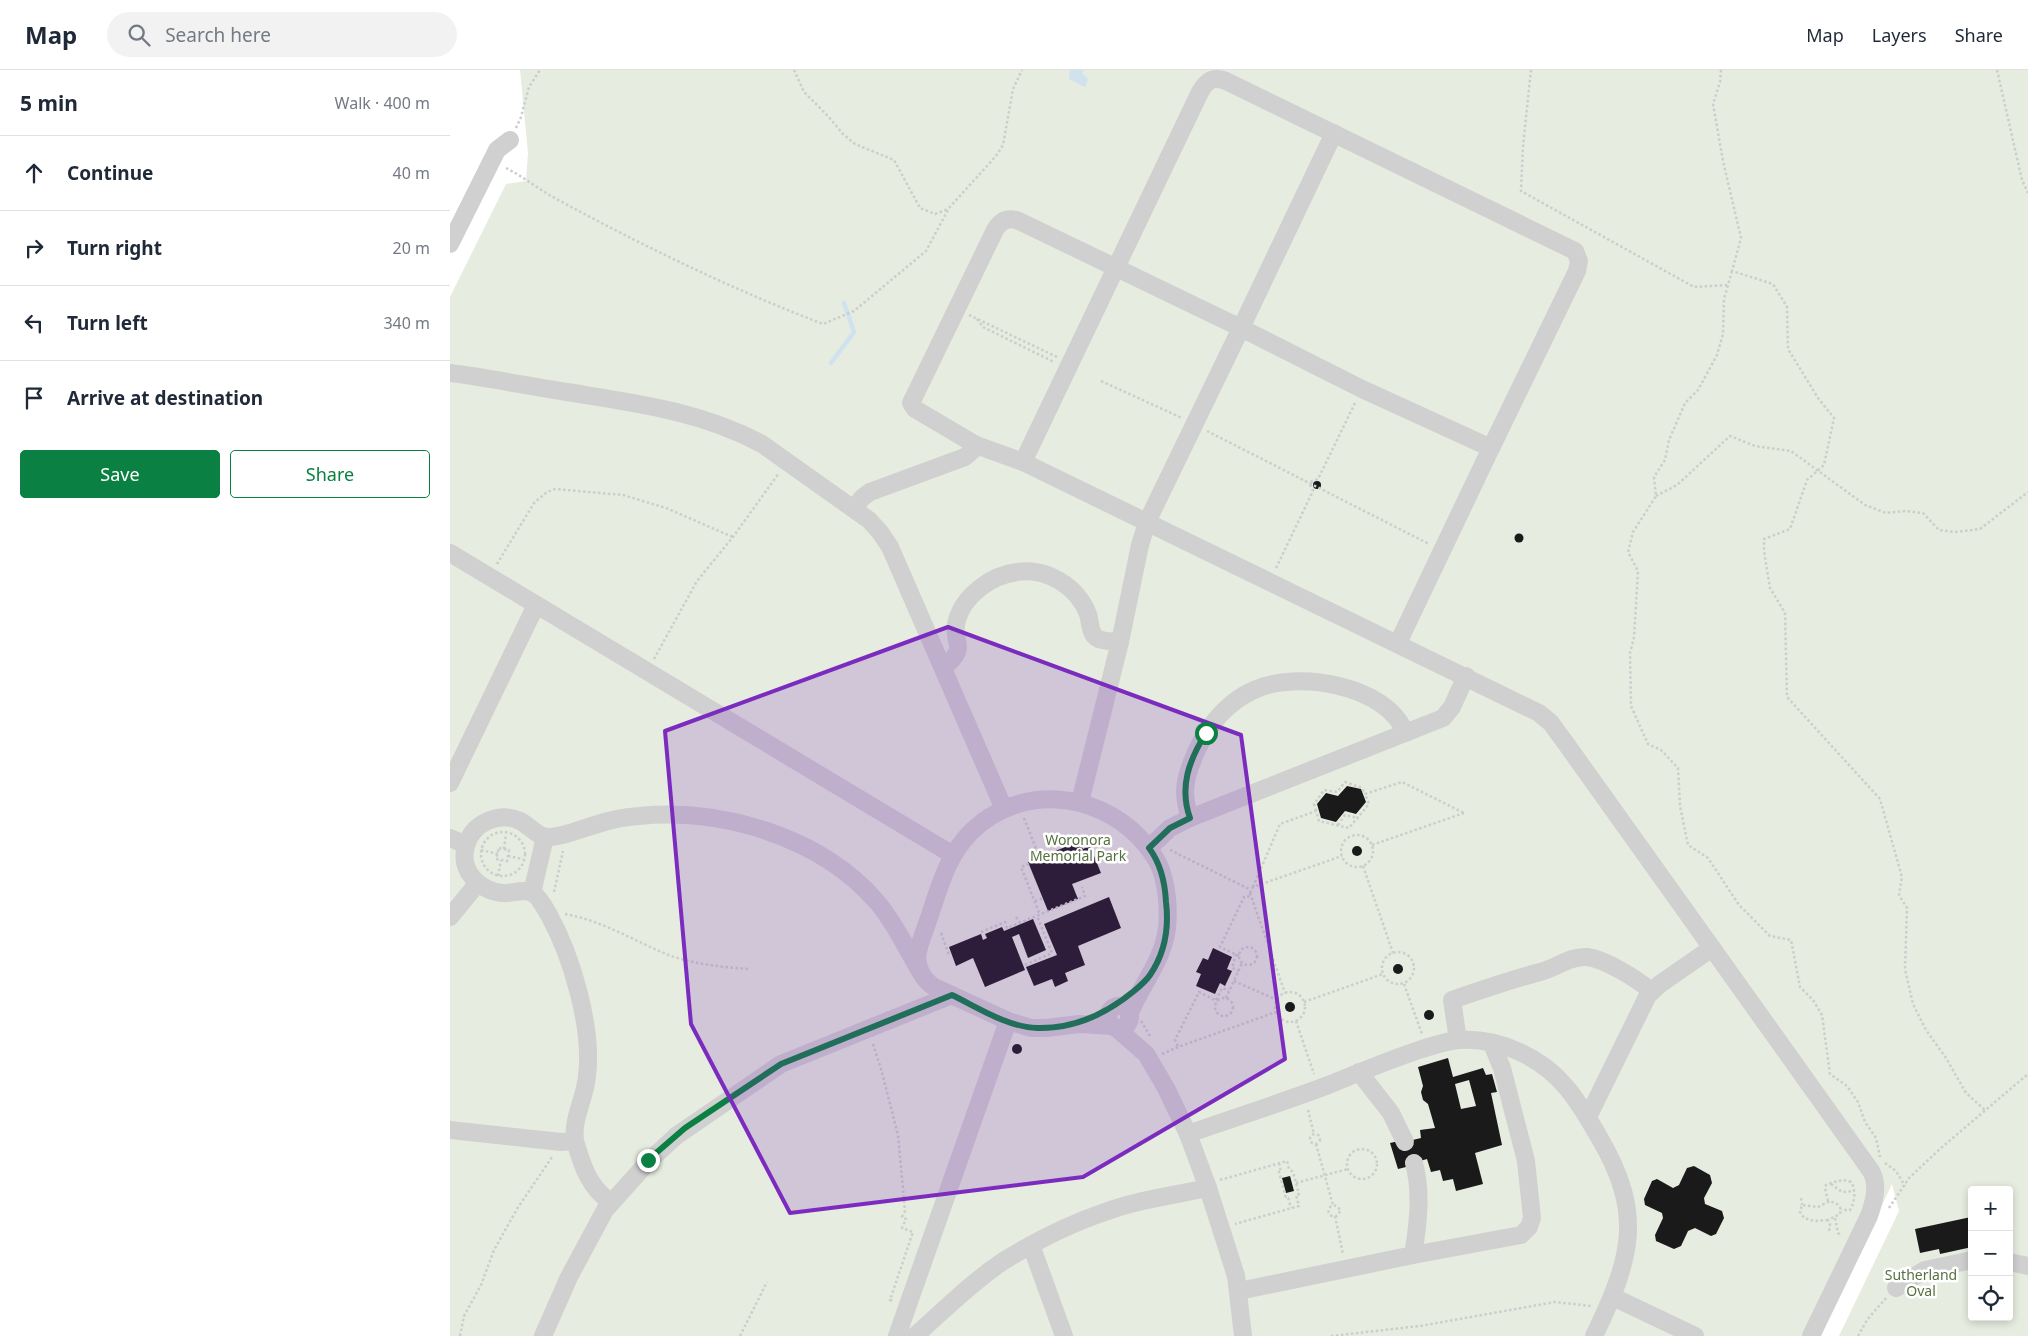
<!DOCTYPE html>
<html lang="en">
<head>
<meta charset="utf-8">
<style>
	body { margin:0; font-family:"Noto Sans",sans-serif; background:#f2f2f3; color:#1f2937 }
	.controls { position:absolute; right:15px; bottom:15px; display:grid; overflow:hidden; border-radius:5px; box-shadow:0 2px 8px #0003 }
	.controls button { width:45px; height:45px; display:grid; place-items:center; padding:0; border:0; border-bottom:1px solid #e0e1e3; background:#fff; color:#1f2937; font:25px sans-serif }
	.stop { position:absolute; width:15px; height:15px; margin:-11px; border:4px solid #0b8043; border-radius:50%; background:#fff }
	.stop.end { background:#0b8043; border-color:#fff; box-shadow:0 1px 5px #0008 }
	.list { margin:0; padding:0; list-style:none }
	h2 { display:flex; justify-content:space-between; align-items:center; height:65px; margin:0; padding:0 20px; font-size:21px }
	h2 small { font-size:16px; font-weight:400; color:#747a83 }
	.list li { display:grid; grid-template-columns:32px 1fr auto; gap:15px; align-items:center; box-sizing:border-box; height:75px; padding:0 20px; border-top:1px solid #e0e1e3 }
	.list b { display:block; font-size:19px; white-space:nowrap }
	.list em { font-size:16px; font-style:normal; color:#747a83 }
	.actions { display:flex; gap:10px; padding:15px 20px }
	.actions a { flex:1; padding:11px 0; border:1px solid #0b8043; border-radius:5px; text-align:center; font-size:18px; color:#0b8043 }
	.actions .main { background:#0b8043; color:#fff }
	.icon { flex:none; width:28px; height:28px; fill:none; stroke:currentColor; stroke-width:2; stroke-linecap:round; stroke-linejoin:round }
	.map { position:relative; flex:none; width:1578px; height:1266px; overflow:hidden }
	header { display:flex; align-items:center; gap:30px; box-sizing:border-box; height:70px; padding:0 25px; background:#fff; border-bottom:1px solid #e0e1e3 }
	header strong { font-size:24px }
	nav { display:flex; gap:28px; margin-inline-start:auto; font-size:18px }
	.search { width:350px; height:45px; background:#f2f2f3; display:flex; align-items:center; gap:12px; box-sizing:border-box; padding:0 18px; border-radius:28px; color:#747a83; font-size:19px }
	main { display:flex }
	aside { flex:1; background:#fff }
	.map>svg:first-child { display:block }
</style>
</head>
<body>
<header>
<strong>Map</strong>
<div class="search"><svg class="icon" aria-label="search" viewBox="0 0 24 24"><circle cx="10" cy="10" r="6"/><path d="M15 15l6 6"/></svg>Search here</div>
<nav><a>Map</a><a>Layers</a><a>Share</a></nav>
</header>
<main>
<aside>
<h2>5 min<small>Walk · 400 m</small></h2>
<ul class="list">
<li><svg class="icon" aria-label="ahead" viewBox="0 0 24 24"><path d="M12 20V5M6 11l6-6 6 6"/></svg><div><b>Continue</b></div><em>40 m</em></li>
<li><svg class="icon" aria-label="right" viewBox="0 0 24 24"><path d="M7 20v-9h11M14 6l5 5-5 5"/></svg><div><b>Turn right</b></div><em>20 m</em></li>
<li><svg class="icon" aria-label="left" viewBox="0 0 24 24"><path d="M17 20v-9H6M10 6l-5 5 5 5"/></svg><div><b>Turn left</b></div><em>340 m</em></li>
<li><svg class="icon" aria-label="arrive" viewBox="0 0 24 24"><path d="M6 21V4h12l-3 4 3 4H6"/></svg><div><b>Arrive at destination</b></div></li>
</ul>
<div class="actions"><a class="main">Save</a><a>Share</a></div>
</aside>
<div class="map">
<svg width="1578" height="1266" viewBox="0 0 1578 1266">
	<rect width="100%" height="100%" fill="#fff"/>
	<path fill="#e6ecdf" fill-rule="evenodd" d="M70,0H1578V1266H1389L1449,1141L1442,1114L1370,1266H0V227L56,114L76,111L78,83ZM1522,1120H1559V1247H1522Z"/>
	<path fill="#cfe2ee" d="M620,0H634L632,3L638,9L635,17L619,9Z"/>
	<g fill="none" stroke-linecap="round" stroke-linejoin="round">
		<path stroke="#cfe2ee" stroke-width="4.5" d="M381,293L404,262L394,233"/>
	</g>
	<g fill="#1a1a1a" fill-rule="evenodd">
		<circle cx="867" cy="415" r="4"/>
		<circle cx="1069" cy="468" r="4.5"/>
		<path d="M897,716L911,719L916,732L906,744L895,741L886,752L871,748L867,734L876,723L888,726Z"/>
		<path d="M630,771L633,779L640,776L651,803L622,814L628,829L598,841L578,792Z"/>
		<circle cx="907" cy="781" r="5"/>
		<path d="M659,827L671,858L628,876L635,895L615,903L618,911L605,917L602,909L584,916L576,897L607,885L594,854Z"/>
		<path d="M583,849L596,880L578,888L569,864L562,867L575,900L535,917L523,888L506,896L499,877L531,864L533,870L537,868L535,864L552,857L554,861Z"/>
		<path d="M763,878L782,887L777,899L782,901L775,916L770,913L765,924L746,916L751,904L746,902L753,888L758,890Z"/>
		<circle cx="948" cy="899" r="5"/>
		<circle cx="840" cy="937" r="5"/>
		<circle cx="979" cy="945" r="5"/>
		<circle cx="567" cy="979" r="5"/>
		<path d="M998,988L1003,1007L1033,998L1036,1005L1042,1004L1047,1022L1041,1023L1052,1075L1025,1083L1033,1114L1006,1121L1003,1109L993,1111L990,1100L981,1102L977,1089L956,1095V1097L948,1099L940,1073L949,1071L950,1073L971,1068L970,1060L985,1058L978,1034L973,1030L971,1022L973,1016L968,997ZM1019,1010L1026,1036L1011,1039L1005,1014Z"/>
		<path d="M1244,1096L1260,1105L1262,1113L1254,1128L1255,1134L1272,1141L1274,1148L1266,1164L1261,1166L1245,1158L1238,1161L1231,1176L1224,1179L1206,1171L1205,1165L1213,1148L1212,1143L1195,1135L1194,1129L1202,1111L1207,1109L1223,1118L1229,1115L1237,1098Z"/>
		<path d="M840,1106L844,1121L836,1123L832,1108Z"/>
		<path d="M1521,1147L1522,1177L1490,1184L1489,1179L1470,1183L1465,1159Z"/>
	</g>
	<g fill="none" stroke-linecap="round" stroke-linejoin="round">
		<g stroke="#cdcdcd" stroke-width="2.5" stroke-dasharray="2.5 2.5" stroke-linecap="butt">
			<path d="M344,0L354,22L378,46L393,64L405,74L444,90L470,138L485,144L498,139"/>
			<path d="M1081,0L1073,76L1071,121L1244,217L1278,215"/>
			<path d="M1271,0L1270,12L1263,34L1273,91L1291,168L1282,201L1323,214L1337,237L1338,279L1368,328L1384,348L1374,395L1357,410L1340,459L1314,469V481L1320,518L1335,543L1337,627L1430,729L1452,807L1449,825L1457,838L1455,899L1463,934L1476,960L1496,988L1516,1023L1536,1041"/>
			<path d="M1547,0L1572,110L1578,123"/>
			<path d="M66,58L71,47L79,17L90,0"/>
			<path d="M56,98C72,106 86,117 101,126C189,174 279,218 373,254L404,241L476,181L499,138L546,86L553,75L563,19L572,0"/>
			<path d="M1282,201L1274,229L1273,264L1267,285L1248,320L1235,333L1219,370L1215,390L1204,407L1206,426L1183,462L1178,482L1188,501L1184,567L1180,583L1181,636L1198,674L1211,680L1228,698L1230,736L1238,775L1258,788L1289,835L1320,866L1341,870L1350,917L1363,930L1372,945L1380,1004L1397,1016L1408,1032L1415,1052L1426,1068L1430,1087"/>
			<path d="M519,245L607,287"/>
			<path d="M527,249L533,257L604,292"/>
			<path d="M651,311L732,348"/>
			<path d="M757,361L979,474"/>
			<path d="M1206,426L1227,415L1280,366L1305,376L1341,381L1415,435L1436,443L1455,441L1473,443L1489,460L1505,462L1530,459L1578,422"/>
			<path d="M47,494L84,433L97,422L105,419L173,425L216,438L283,467"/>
			<path d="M826,498L863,421L860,414L862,411L868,409L906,331"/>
			<path d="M204,589L247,511L283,467L329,403"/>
			<path d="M866,741L864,734L874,720L887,722L895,712L912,718L915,724"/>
			<path d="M574,748L589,786"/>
			<path d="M888,755L895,745L908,748"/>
			<circle cx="53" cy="784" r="22"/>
			<circle cx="907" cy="781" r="16"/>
			<path d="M922,775L1014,743"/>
			<path d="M49,778L59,780L57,791L46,789Z"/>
			<path d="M54,779L56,764"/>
			<path d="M31,780L48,784"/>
			<path d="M720,780L801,820"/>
			<path d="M58,786L73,789"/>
			<path d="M579,794L571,797L590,845"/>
			<path d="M913,796L943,883"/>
			<path d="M48,806L51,790"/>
			<path d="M803,817L830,754L866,741L869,751L899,758L919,734L915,724L952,712L1014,743"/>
			<path d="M104,822L113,781"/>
			<path d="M800,823L835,923"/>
			<path d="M585,831L593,828"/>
			<path d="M115,844C150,850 183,870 216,884C242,894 271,897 299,899"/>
			<path d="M566,847L570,853"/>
			<path d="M531,862L555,852L557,858L635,826L632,817"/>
			<path d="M491,863L499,885"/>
			<circle cx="798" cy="886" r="9"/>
			<circle cx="948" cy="898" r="16"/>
			<path d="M786,884L782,898L789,901"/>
			<path d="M789,886L770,877L794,827H798L803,817L892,786"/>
			<path d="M575,895L602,883L587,846"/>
			<path d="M784,911L827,930"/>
			<path d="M954,914L972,964"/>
			<circle cx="840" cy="937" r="15"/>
			<path d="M776,928L792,893"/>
			<circle cx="774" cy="937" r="9"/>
			<path d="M766,930L772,918L779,920"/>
			<path d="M854,932L933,904"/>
			<path d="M691,951L700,966"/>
			<path d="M846,951L864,1004"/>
			<path d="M423,974L431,999L448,1065L455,1141L452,1147L456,1149L452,1158L463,1162L440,1230L444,1231"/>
			<path d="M728,976L725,970L749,922L767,931"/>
			<path d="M712,984L728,977L826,942"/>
			<path d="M858,1040L864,1064"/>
			<circle cx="865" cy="1069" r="5"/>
			<path d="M866,1074L883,1135"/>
			<circle cx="912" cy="1094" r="15"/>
			<path d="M829,1093L831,1102H829L836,1128H838L841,1138"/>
			<path d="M1435,1093L1446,1101L1455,1116"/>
			<path d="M770,1110L837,1091L839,1099L843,1102L849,1124L846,1125L849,1136L785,1154"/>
			<path d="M846,1113L898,1099"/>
			<path d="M1381,1114L1392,1122L1404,1121"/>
			<path d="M1351,1128L1352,1135"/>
			<path d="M1378,1131L1375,1118L1376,1115C1385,1112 1392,1108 1401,1112C1406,1120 1405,1132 1400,1140H1391"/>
			<circle cx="884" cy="1141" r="5.5"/>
			<path d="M1439,1138L1459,1108L1491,1078L1578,1004"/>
			<path d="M885,1146L893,1184"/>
			<path d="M1385,1148L1388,1163L1392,1166"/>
			<path d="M1378,1150L1364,1151L1354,1148L1350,1142L1352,1135L1368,1137L1380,1131L1387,1134L1391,1139L1390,1144L1378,1150L1380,1154L1379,1162"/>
			<path d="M10,1266L14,1246L31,1215L44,1180L67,1139L102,1087"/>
			<path d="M290,1266L317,1212"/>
			<path d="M881,1266L970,1256L1105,1232L1141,1236"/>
			<path d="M1408,1266L1417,1250L1436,1228"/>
		</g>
		<g stroke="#d0d0d0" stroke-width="18">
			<path d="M0,174L47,80L60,70"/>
			<path d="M0,303C39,308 78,316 117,322C185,333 251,341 312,374L419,450L430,462L440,477L554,739"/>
			<path d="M526,375L465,339L461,333L545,160C551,150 558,147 569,151L791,258L884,63"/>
			<path d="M573,392L750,22C757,10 763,6 776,11L1125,181L1129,191L1127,201L1041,378"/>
			<path d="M404,438L412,428L420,422L515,387L522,381L526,375L573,392L1089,643L1101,653L1117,675L1262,878L1210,914L1198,925L1138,1047"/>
			<path d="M0,483L503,785"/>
			<path d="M670,572L690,475L697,452L791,258L912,319L1041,378L948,573"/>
			<path d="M493,598C521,575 500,575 507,550C514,525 542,505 567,502C596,497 627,516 638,544C640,551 640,564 647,568C653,572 663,571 670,572L630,732"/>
			<path d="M0,713L86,535"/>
			<path d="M740,748C731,722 735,707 746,682C758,656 777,632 804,620C846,600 938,615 955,663"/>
			<path d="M0,768L16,775"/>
			<path d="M699,778L720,758L740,748L993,648L1002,637L1016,606"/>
			<path d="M82,823L95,767"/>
			<path d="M0,847L27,814"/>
			<path d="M1262,878L1421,1101C1429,1115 1424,1132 1419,1146L1361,1266"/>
			<circle cx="669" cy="947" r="11"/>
			<path d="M663,956L629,954L596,958H581L558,951L484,917C472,909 465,895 468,881C471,869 476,857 480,845C490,815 498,784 522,761C570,715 644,721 689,767C697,776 704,784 709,795C717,813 719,839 717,858C713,891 691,915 679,945"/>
			<path d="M665,957L696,984L716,1018L738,1064L758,1118L786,1206L793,1266"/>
			<path d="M1008,970L1002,930C1031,920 1060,910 1090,902C1106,898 1120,886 1137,887C1155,889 1187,909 1201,921"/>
			<path d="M909,1002L941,1043L955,1072"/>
			<path d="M0,1060L111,1072L125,1071C122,1048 135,1029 137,1006C143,958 122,887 99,845C95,838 89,827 83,823C73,818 62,824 52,823C28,820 9,800 16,776C22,753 49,741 70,751C82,757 87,768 101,767C116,766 130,759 145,755C159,750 174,747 189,746C273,738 371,767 427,832C445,853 456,878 470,901"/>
			<path d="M738,1064C786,1047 834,1032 881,1014C910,1002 939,990 969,980C982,976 995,971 1009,970C1048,967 1091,987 1116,1017C1129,1032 1139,1050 1149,1067C1195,1145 1181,1189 1144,1266"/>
			<path d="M125,1071C132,1095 139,1118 161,1132"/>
			<path d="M581,1175L614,1266"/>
			<path d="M963,1185L1071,1165L1079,1157L1082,1148L1076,1091L1052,998L1042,974"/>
			<path d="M1559,1192L1578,1196"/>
			<path d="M1446,1218L1475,1200L1522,1190"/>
			<path d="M789,1221L963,1185C968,1155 972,1123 964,1093"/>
			<path d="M1163,1227L1245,1266"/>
			<path d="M93,1266L119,1207L155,1140L199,1091L226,1066L331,994L502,925"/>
			<path d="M447,1266L558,951"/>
			<path d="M465,1266C493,1241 521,1213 552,1192C584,1172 619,1154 655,1142C688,1130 724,1125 758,1118"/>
		</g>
	</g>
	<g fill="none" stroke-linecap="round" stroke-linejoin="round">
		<path stroke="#0b8043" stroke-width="6" d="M198,1090L235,1058L331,994L502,925C527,937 557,957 587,958C624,959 656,944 684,921C690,916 696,911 700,905C715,883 719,857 716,832C715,812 711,794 699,778L720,758L740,748C729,717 739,690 756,663"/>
	</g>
	<path fill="#7b2cbf" fill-opacity="0.2" stroke="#7b2cbf" stroke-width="4" stroke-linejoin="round" d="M498,557L791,665L835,989L633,1107L340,1143L241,954L215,661Z"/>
	<g text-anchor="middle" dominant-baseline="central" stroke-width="5" stroke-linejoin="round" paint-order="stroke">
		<g font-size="14" fill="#56703f" stroke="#fff">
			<text x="628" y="769">Woronora<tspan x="628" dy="16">Memorial Park</tspan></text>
			<text x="1471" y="1204">Sutherland<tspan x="1471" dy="16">Oval</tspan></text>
		</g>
	</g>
</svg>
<div class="controls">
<button>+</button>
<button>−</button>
<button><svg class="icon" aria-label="locate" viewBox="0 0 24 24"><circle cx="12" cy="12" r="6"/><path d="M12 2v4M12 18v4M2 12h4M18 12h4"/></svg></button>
</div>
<div class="stop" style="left:756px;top:663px"></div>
<div class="stop end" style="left:198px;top:1090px"></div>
</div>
</main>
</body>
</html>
